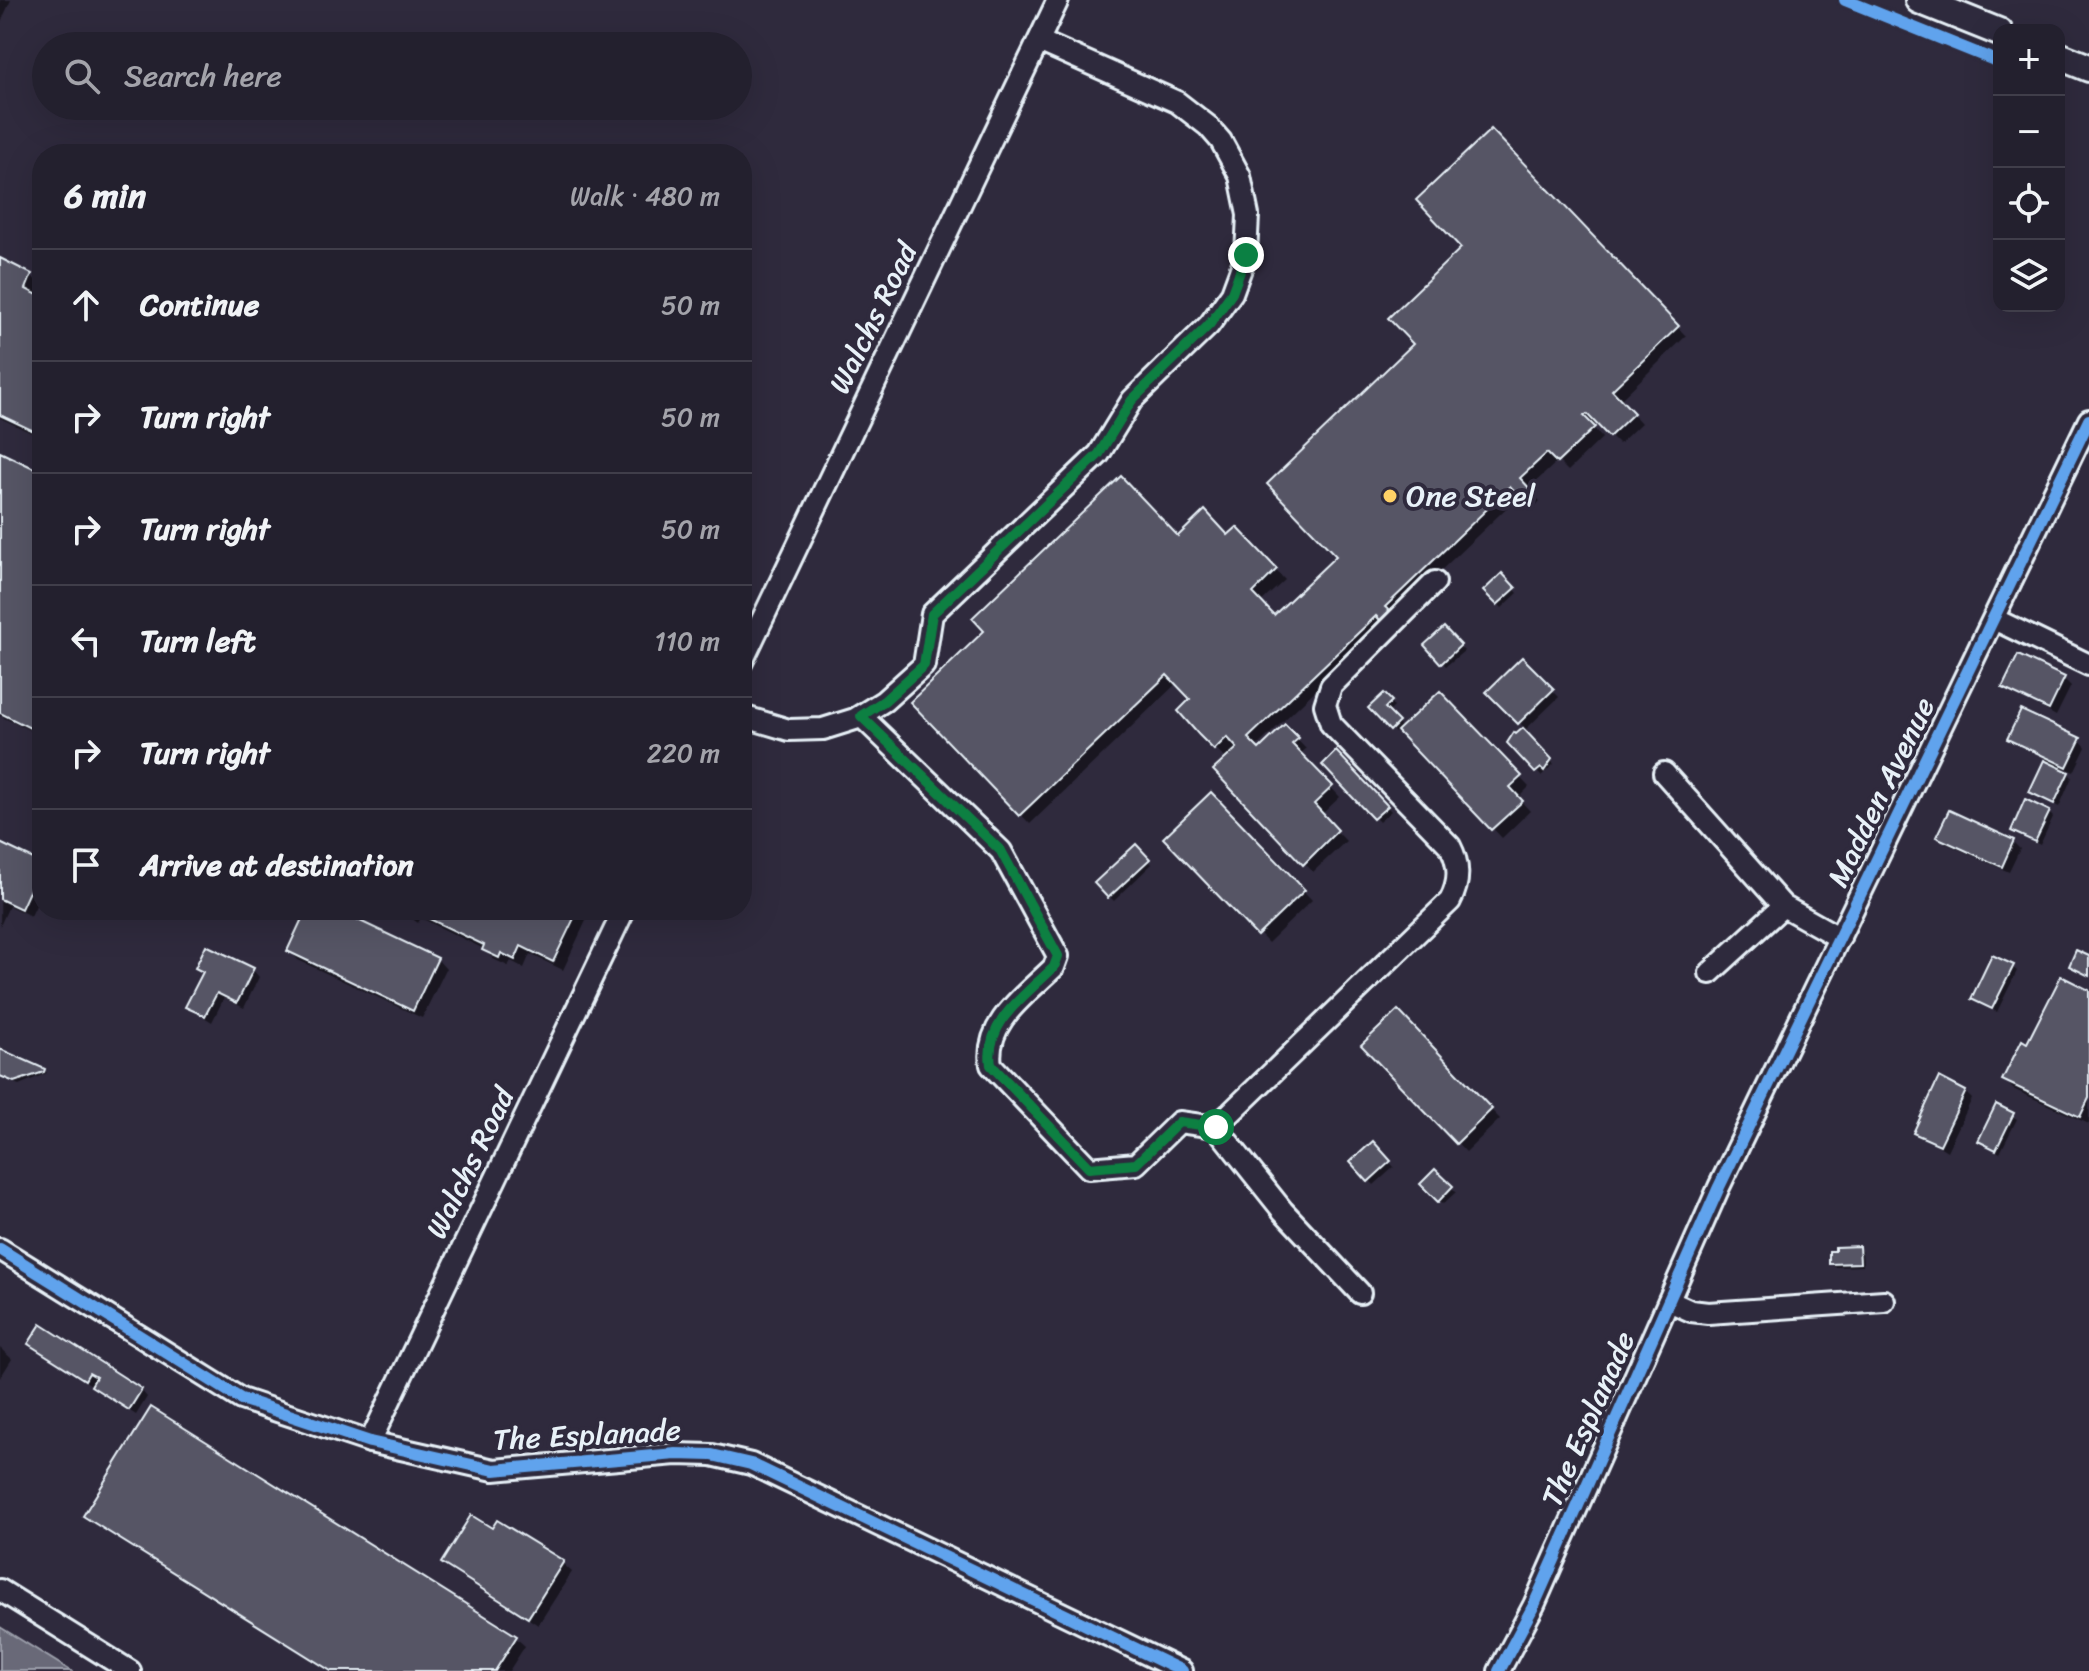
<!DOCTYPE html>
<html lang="en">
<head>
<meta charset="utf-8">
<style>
	body { margin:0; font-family:Sriracha,sans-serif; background:#2b2836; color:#f1f3f6 }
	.controls { position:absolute; right:24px; top:24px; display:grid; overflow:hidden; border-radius:16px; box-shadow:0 8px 32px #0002 }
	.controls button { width:72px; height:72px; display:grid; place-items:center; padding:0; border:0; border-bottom:2px solid #403e4a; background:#23202e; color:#f1f3f6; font:40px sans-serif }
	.stop { position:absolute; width:24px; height:24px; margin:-18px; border:6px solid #0b8043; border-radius:50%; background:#fff }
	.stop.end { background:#0b8043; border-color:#fff; box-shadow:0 2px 8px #0008 }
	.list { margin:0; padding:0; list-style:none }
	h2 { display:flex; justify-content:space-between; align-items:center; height:104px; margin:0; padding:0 32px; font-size:34px }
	h2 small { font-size:26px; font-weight:400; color:#a3a3aa }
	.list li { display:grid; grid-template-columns:52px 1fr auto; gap:24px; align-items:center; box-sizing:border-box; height:112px; padding:0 32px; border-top:2px solid #403e4a }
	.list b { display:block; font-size:30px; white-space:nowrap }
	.list em { font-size:26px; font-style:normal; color:#a3a3aa }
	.icon { flex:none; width:44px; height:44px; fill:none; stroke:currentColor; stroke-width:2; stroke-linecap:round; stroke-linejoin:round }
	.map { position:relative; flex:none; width:2089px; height:1671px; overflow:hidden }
	.search { position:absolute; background:#23202e; box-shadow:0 8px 32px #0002; left:32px; top:32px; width:720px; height:88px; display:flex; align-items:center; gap:20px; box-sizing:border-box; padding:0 28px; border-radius:44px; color:#a3a3aa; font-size:30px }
	.panel { position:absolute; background:#23202e; box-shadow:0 8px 32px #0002; left:32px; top:144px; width:720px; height:776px; border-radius:32px }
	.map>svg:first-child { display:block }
</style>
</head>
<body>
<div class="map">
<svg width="2089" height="1671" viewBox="0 0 2089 1671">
	<rect width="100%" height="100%" fill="#2f2a3d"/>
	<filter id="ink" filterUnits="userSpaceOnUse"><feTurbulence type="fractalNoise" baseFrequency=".0125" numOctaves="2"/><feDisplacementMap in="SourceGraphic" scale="16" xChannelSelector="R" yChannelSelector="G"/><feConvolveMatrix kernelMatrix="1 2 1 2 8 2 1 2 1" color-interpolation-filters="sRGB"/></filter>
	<g filter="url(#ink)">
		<path fill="#696978" stroke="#9c9fab" stroke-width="2" d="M0,1627L71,1671H0Z"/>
		<g fill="#0007">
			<path d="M0,0H11L0,24Z"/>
			<path d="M1491,132L1686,336L1620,400L1641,423L1619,444L1597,422L1592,426L1602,438L1568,471L1558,461L1528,489L1540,501L1533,508L1520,495L1255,748L1259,752L1285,727L1306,749L1300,754L1340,797L1321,815L1346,841L1313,872L1216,770L1227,760L1201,733L1193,699L1177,683L1030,824L913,702L1178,539L1228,537L1236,529L1285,580L1260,603L1274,618L1339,556L1416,345L1464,248Z"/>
			<path d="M0,261L31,275L40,285L36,296L42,299V438L0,418Z"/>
			<path d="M0,454L42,475V736L0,716Z"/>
			<path d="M1502,576L1518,593L1502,608L1486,591Z"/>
			<path d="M1444,630L1464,651L1446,666L1427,646Z"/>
			<path d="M1522,659L1559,697L1523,732L1554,764L1541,776L1510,743L1513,736L1526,729L1489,692Z"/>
			<path d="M2064,679L2071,686L2056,716L2005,687Z"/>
			<path d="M1440,693L1529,787L1518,798L1530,811L1502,838L1399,730L1395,733L1371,708L1384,696L1394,707L1388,713L1403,729Z"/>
			<path d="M2009,738L2080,740L2086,747L2074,772L2062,767L2072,777L2059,807L2031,792L2047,759Z"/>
			<path d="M1336,754L1391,811L1379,822L1325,765Z"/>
			<path d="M1211,795L1312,900L1268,943L1166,838Z"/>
			<path d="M2049,813L2053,817L2040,845L2013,830Z"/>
			<path d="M1938,836L2013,842L2020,849L2009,872L1945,843Z"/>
			<path d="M1,846L42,866V893L31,916L9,906L0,926Z"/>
			<path d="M1136,847L1152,864L1114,901L1097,884Z"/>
			<path d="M308,910H332L437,959L446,969L422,1018L298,960L289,950Z"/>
			<path d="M400,910H591L563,970L530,954L524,968L511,961L508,966L493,959L484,949L421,918L418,923Z"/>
			<path d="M2012,967L2017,971L1997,1012L1973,998Z"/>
			<path d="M197,968L253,970L259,977L244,1008L224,998L212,1022L188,1007L204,974Z"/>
			<path d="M2089,992V1124L2013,1089L2004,1079L2028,1046Z"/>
			<path d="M1398,1013L1500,1119L1466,1152L1364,1045Z"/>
			<path d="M0,1051L44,1070L47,1073L19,1085L0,1077Z"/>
			<path d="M1965,1092L1972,1099L1947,1151L1916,1132Z"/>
			<path d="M1997,1107L2017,1119L2000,1153L1980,1141Z"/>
			<path d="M1373,1144L1394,1167L1374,1185L1353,1162Z"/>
			<path d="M1435,1171L1456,1192L1443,1204L1422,1184Z"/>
			<path d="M1858,1248L1862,1252L1863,1266L1835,1267L1831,1263Z"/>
			<path d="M30,1344L141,1390L147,1397L136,1415Z"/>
			<path d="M0,1348L12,1359L0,1378Z"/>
			<path d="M86,1515L515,1637L525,1646L509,1671H329Z"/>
			<path d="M493,1531L562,1563L572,1572L538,1625L444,1563Z"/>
		</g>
		<g fill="#575565" stroke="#e8f1f8" stroke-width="2">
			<path d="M1491,129L1679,326L1612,390L1634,413L1609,437L1587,414L1584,416L1595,427L1557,463L1547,453L1520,478L1532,491L1522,500L1510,487L1385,607L1392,613L1382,622L1376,616L1248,738L1259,749L1285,724L1299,738L1292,744L1333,786L1314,804L1338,830L1303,865L1213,770L1237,748L1227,737L1214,750L1199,735L1178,711L1190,699L1167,675L1019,816L910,702L984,631L972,618L1121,476L1178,536L1205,510L1228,535L1237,527L1277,569L1253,593L1274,615L1336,556L1267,484L1413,344L1388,318L1461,248L1416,200Z"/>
			<path d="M0,258L32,274L26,289L42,297V435L0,415Z"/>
			<path d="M0,452L42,472V734L0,713Z"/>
			<path d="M1502,573L1516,588L1497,605L1483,591Z"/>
			<path d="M1444,627L1461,645L1441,664L1424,645Z"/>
			<path d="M2018,655L2065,677L2049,710L2002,688Z"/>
			<path d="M1522,657L1554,689L1518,724L1486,692Z"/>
			<path d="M1440,691L1522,776L1510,787L1523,801L1491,830L1397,731Z"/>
			<path d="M1384,693L1392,701L1385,708L1399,722L1390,731L1368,708Z"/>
			<path d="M2021,710L2081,738L2067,767L2007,739Z"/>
			<path d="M1523,728L1552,759L1544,771L1541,768L1535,773L1507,743L1514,732L1516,734Z"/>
			<path d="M1336,751L1388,806L1373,819L1322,765Z"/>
			<path d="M2044,760L2069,772L2054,804L2029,792Z"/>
			<path d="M1211,792L1305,890L1257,936L1163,838Z"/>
			<path d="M2025,799L2050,811L2035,842L2011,831Z"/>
			<path d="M1949,810L2014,840L2002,867L1936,837Z"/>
			<path d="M0,843L42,863L21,909L0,899Z"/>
			<path d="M1136,844L1150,859L1108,898L1094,883Z"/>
			<path d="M306,910H337L438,958L413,1011L287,951Z"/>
			<path d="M398,910H578L553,962L521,946L515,960L501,953L499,958L482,950L484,945L411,910L409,915Z"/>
			<path d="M206,945L254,968L237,1003L217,993L205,1016L185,1007L203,972L195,968Z"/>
			<path d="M2076,950L2089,956V976L2069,966Z"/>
			<path d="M1992,955L2014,965L1992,1009L1971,999Z"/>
			<path d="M2061,976L2089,990V1098L2080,1117L2002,1080L2022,1040L2027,1043Z"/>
			<path d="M1398,1010L1492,1109L1456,1144L1361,1045Z"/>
			<path d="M0,1049L45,1069L44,1072L14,1082L0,1076Z"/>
			<path d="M1939,1077L1966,1091L1940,1145L1913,1133Z"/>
			<path d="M1996,1104L2014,1113L1996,1150L1978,1141Z"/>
			<path d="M1373,1141L1391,1161L1368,1182L1350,1162Z"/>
			<path d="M1435,1169L1453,1186L1438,1202L1420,1184Z"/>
			<path d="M1859,1246L1860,1263L1829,1264V1251H1835V1247Z"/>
			<path d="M41,1324L142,1389L129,1410L91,1386L96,1377L89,1373L85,1380L28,1344Z"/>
			<path d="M151,1407L517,1636L495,1671H331L83,1516Z"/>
			<path d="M471,1515L492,1528L497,1520L564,1561L528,1618L441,1563Z"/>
		</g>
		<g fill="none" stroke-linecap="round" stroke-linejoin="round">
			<defs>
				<g id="minor">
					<path d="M1994,619L2089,665"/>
					<path d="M742,662L1058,0"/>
					<path d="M742,716L789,730L823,729L855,719L884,701L924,665L932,614L1099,454L1132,400L1209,325L1232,293L1246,255L1248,215L1240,176L1221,141L1208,126L1177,102L1039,41"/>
					<path d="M861,716L1001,851L1058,956L1054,967C1026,995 984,1022 991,1065L1089,1168L1136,1164L1179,1122L1216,1127L1283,1211L1360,1293"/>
					<path d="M1664,773L1783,906L1840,938"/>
					<path d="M1710,973L1783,906"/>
					<path d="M1216,1127L1450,901C1460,882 1460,865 1450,846L1331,724L1325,705L1331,686L1435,582"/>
					<path d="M0,1249L241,1399L370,1442L494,1470L676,1454L712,1455L751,1464L1182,1671"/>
					<path d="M1669,1301L1691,1311L1708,1313L1884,1301"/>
					<path d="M370,1442L624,910"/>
					<path d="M0,1590L130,1671"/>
					<path d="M1499,1671L1534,1605L1719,1187L2089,420"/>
				</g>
				<g id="major">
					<path d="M1919,0L1999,32"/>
					<path d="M2059,56L2089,68"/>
				</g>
			</defs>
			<use href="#minor" stroke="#e8f1f8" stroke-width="26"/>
			<use href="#major" stroke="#e8f1f8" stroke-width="32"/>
			<use href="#minor" stroke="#2f2a3d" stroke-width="20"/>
			<use href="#major" stroke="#2f2a3d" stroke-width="26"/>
			<defs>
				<g id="cycleway">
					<path d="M1845,0L1999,62"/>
					<path d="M0,1249L241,1399L370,1442L494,1470L676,1454L712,1455L751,1464L1182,1671"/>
					<path d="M1499,1671L1534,1605L1719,1187L2089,420"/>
				</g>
			</defs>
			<use href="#cycleway" stroke="#2f2a3d" stroke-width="17"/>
			<use href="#cycleway" stroke="#60a3ed" stroke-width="12"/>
		</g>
	</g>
	<g fill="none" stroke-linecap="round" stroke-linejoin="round" filter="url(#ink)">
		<path stroke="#0b8043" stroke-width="10" d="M1216,1127L1179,1122L1136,1164L1089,1168L991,1065C984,1022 1026,995 1054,967L1058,956L1001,851L861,716L884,701L924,665L932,614L1099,454L1132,400L1209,325L1232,293L1246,255"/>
	</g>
	<circle fill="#ffd166" stroke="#2f2a3d" stroke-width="3" cx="1390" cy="496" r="8"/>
	<g text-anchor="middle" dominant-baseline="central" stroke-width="8" stroke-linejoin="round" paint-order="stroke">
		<g font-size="30" fill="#e8f1f8" stroke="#2f2a3d">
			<text transform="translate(873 318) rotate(-64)">Walchs Road</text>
			<text transform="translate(1881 792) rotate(-64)">Madden Avenue</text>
			<text transform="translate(470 1163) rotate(-64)">Walchs Road</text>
			<text transform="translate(1588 1419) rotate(-66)">The Esplanade</text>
			<text transform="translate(587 1435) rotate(-3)">The Esplanade</text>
		</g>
		<g font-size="30" fill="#e8f1f8" stroke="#2f2a3d" text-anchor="start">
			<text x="1406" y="496">One Steel</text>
		</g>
	</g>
</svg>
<div class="controls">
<button>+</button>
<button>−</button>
<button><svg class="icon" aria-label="locate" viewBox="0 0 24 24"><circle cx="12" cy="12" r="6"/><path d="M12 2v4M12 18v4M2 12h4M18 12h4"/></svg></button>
<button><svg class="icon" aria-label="layers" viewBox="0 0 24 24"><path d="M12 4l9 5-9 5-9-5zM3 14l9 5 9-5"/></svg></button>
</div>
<div class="stop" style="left:1216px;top:1127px"></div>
<div class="stop end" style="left:1246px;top:255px"></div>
<div class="search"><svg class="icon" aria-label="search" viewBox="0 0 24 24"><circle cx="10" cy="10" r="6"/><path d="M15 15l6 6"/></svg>Search here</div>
<section class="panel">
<h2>6 min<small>Walk · 480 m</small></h2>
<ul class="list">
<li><svg class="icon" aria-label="ahead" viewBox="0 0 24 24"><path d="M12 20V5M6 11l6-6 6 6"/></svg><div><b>Continue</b></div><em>50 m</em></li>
<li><svg class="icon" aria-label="right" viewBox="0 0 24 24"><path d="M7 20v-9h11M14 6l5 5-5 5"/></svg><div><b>Turn right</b></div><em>50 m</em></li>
<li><svg class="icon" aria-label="right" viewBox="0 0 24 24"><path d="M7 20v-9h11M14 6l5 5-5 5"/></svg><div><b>Turn right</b></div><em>50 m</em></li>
<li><svg class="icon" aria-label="left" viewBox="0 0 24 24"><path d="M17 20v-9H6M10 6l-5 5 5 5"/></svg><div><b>Turn left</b></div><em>110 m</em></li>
<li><svg class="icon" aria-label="right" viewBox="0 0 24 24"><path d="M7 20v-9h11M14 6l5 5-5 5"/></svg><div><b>Turn right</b></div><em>220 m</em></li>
<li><svg class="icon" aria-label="arrive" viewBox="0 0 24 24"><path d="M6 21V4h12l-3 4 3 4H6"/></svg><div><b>Arrive at destination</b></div></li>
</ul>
</section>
</div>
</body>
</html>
